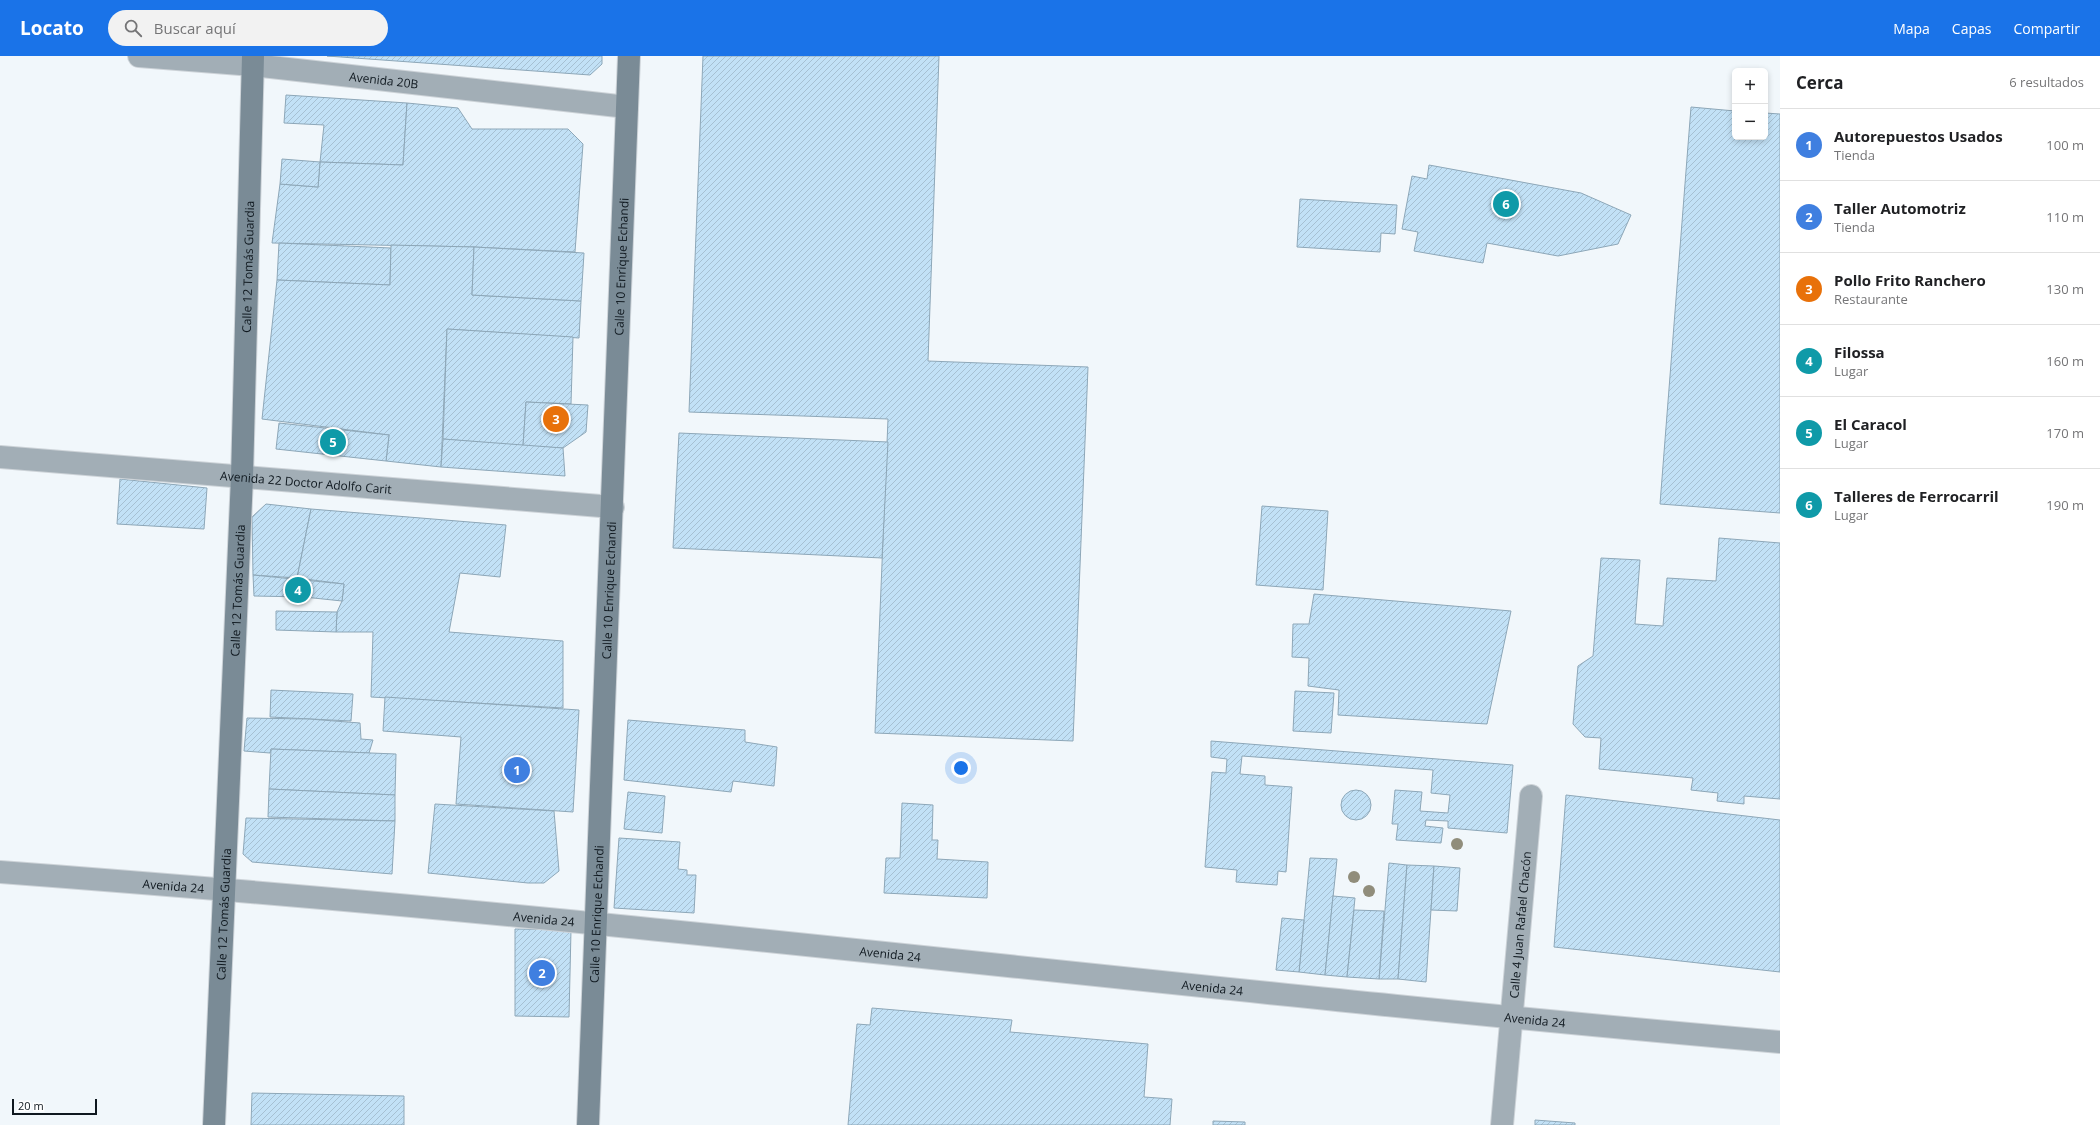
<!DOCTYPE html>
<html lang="es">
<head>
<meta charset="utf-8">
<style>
	body { margin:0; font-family:"Open Sans",sans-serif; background:#f2f2f2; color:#202124 }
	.controls { position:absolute; right:12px; top:12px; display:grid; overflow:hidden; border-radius:6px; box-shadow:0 2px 6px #0003 }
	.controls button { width:36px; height:36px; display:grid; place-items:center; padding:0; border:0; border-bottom:1px solid #e0e0e0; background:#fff; color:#202124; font:20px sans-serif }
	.scale { position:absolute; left:12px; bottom:10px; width:85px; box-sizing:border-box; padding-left:4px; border:2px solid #0f181f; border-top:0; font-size:11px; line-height:14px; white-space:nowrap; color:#0f181f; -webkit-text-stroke:3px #fff; paint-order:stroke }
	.you { position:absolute; left:961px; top:712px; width:14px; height:14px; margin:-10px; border:3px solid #fff; border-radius:50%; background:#1a73e8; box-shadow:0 0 0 6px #1a73e833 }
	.badge { display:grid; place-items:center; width:26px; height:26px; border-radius:50%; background:#1a73e8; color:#fff; font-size:13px; font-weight:700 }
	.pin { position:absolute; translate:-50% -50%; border:2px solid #fff; box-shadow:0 1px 4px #0006 }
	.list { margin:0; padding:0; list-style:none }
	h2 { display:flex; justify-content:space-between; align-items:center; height:52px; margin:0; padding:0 16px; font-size:17px }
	h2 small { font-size:13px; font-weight:400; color:#757577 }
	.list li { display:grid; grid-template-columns:26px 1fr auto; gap:12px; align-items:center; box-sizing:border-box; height:72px; padding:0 16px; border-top:1px solid #e0e0e0 }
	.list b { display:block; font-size:15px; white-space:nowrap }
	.list p { margin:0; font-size:13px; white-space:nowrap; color:#757577 }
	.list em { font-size:13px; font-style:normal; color:#757577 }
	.icon { flex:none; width:22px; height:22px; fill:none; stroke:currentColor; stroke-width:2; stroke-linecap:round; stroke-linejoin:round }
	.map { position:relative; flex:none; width:1780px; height:1069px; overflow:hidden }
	header { display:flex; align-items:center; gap:24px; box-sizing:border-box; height:56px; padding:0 20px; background:#1a73e8; color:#fff }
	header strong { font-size:19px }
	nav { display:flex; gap:22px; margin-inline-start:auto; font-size:14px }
	.search { width:280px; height:36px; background:#f2f2f2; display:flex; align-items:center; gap:10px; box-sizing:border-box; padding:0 14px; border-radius:22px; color:#757577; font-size:15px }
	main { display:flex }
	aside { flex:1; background:#fff }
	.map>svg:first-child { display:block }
</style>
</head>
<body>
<header>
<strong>Locato</strong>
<div class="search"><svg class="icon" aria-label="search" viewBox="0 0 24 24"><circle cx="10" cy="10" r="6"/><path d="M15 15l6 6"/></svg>Buscar aquí</div>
<nav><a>Mapa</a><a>Capas</a><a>Compartir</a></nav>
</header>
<main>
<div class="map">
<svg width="1780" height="1069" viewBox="0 0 1780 1069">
	<defs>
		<pattern id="building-hatch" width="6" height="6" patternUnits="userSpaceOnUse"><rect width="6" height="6" fill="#c2e1f6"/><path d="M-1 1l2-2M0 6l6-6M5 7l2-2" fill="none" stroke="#a6c0d2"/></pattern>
	</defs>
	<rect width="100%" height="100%" fill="#f1f7fb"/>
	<g fill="url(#building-hatch)" stroke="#8da7b8">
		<path d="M327,0H602V8L590,19Z"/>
		<path d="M703,0H939L928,305L1088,311L1073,685L875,677L888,363L689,356Z"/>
		<path d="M286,39L407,47L403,109L320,106L324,69L284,67Z"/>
		<path d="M407,47L458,52L472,73H568L583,88L575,196L474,191L272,187L280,128L318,131L320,106L403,109Z"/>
		<path d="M1691,51L1735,55V81H1765V57L1780,58V457L1660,448Z"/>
		<path d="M282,103L320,106L318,131L280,128Z"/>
		<path d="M1429,109L1581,137L1631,159L1618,188L1558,200L1487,187L1483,207L1414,195L1418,176L1402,173L1412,120L1427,123Z"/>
		<path d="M1300,143L1397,149L1395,178L1381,177L1380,196L1297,191Z"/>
		<path d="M279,187L391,192L390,229L277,224Z"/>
		<path d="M391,189L474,191L472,239L581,245L579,282L447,273L441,411L386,405L389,379L262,363L277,224L390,229Z"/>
		<path d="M474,191L584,197L581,245L472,239Z"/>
		<path d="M447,273L573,281L571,348L526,346L523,390L443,383Z"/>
		<path d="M526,346L588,349L586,376L563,392L523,390Z"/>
		<path d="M279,367L389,379L386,405L276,393Z"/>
		<path d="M679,377L888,386L882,502L673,492Z"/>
		<path d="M443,383L563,392L565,420L441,411Z"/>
		<path d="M120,423L207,432L204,473L117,468Z"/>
		<path d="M266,448L311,453L297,522L253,519L252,461Z"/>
		<path d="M1262,450L1328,455L1323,534L1256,529Z"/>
		<path d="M311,453L506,469L500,521L460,517L449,576L563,585V652L371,641L373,576H336L337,556L342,545L344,528L297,522Z"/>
		<path d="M1719,482L1780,487V743L1744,740V748L1717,745L1718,737L1691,734L1693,722L1599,713L1601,682L1585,681L1573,668L1578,610L1593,600L1601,502L1640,504L1635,568L1663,570L1667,522L1716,525Z"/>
		<path d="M253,519L344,528L342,545L304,541L254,540Z"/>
		<path d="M1314,538L1511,555L1487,668L1338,659L1339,634L1308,630L1309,602L1292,601L1293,568H1309Z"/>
		<path d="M276,555L337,556L336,576L276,574Z"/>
		<path d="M271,634L353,638L351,665L270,661Z"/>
		<path d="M1295,635L1334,637L1331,677L1293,675Z"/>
		<path d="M385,641L579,654L573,756L456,748L461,681L383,675Z"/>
		<path d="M247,662L309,663L360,667L361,683L373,684L369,697L271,693L270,697L244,695Z"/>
		<path d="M628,664L745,674V686L777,691L774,730L733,725L731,736L624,724Z"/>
		<path d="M1211,685L1513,709L1507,777L1448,772V765L1426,764L1425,770L1443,772L1441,787L1396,784L1398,768H1392L1395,734L1422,736L1420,755L1448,757L1450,739L1431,737L1433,714L1242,700L1240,718L1265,720V729L1292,731L1286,816L1278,815L1277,829L1236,826L1237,814L1205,811L1212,716L1226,717L1227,703L1211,701Z"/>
		<path d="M271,693L396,698L395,739L269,733Z"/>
		<path d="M269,733L395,739V765L268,761Z"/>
		<circle cx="1356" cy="749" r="15"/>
		<path d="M628,736L665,740L662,777L624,773Z"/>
		<path d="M1566,739L1780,764V916L1554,891Z"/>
		<path d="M902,747L933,749L932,784H938L937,803L988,806L987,842L884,837L886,802H900Z"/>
		<path d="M435,748L554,755L559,815L544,827H528L428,817Z"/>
		<path d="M246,762L395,765L392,818L252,806L243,798Z"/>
		<path d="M619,782L680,786L678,813L687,814V819H696L694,857L614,852Z"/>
		<path d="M1310,802L1337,803L1325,919L1299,916Z"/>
		<path d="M1389,807L1407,809L1398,923H1379Z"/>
		<path d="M1407,809L1434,810L1426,926L1398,923Z"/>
		<path d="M1434,810L1460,812L1457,855L1431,854Z"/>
		<path d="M1333,840L1355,842L1347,921L1325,919Z"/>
		<path d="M1354,854L1384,855L1379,923L1347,921Z"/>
		<path d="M1282,862L1304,864L1299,916L1276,914Z"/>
		<path d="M515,873L571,874L569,961L515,960Z"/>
		<path d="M872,952L1012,964L1010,976L1148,988L1144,1041L1172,1043L1170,1069H848L857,968L870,969Z"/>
		<path d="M252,1037L404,1040V1069H251Z"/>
		<path d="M1535,1064L1575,1067V1069H1535Z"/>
		<path d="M1213,1065L1245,1066V1069H1213Z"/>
	</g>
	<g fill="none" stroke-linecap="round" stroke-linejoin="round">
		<defs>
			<g id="street">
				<path id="s1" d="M139,0L253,9L627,51"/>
				<path id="s2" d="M0,401L613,451"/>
				<path id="s3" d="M0,816C200,831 400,848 600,868C993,907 1386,952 1780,986"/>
				<path id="s4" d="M1502,1069L1531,740"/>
			</g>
			<g id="secondary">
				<path id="s5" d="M214,1069L242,421L253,0"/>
				<path id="s6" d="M588,1069L629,0"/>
			</g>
		</defs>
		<use href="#street" stroke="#cdd3d8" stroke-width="24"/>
		<use href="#secondary" stroke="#cdd3d8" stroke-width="24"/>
		<use href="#street" stroke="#a2aeb6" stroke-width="22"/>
		<use href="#secondary" stroke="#7a8b96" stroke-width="22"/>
	</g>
	<g fill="#908d7b">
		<circle cx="1457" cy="788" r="6"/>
		<circle cx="1354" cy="821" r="6"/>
		<circle cx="1369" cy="835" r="6"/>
	</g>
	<g text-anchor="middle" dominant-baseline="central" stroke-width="3.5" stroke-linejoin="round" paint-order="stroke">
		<g font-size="12" fill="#0f181f" stroke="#fff">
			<text stroke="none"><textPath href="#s1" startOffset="246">Avenida 20B</textPath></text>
			<text stroke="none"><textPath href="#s5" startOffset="859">Calle 12 Tomás Guardia</textPath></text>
			<text stroke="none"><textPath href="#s6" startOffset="859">Calle 10 Enrique Echandi</textPath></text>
			<text stroke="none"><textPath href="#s2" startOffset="307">Avenida 22 Doctor Adolfo Carit</textPath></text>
			<text stroke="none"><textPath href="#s5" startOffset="535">Calle 12 Tomás Guardia</textPath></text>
			<text stroke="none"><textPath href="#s6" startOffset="535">Calle 10 Enrique Echandi</textPath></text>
			<text stroke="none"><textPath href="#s3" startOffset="174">Avenida 24</textPath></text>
			<text stroke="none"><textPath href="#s5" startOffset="211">Calle 12 Tomás Guardia</textPath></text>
			<text stroke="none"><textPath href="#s6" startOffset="211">Calle 10 Enrique Echandi</textPath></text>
			<text stroke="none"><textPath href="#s3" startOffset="546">Avenida 24</textPath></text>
			<text stroke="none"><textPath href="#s4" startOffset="201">Calle 4 Juan Rafael Chacón</textPath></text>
			<text stroke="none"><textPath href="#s3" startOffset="894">Avenida 24</textPath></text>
			<text stroke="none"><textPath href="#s3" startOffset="1218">Avenida 24</textPath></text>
			<text stroke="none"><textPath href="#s3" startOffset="1542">Avenida 24</textPath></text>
		</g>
	</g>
</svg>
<div class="controls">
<button>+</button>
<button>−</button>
</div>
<div class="scale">20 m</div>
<div class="you"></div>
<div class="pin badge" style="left:517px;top:714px;background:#3f7fe0">1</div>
<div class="pin badge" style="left:542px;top:917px;background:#3f7fe0">2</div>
<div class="pin badge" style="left:556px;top:363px;background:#e8710a">3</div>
<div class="pin badge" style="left:298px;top:534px;background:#0f9aa8">4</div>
<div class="pin badge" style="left:333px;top:386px;background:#0f9aa8">5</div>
<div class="pin badge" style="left:1506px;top:148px;background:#0f9aa8">6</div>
</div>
<aside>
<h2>Cerca<small>6 resultados</small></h2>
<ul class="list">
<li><span class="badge" style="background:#3f7fe0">1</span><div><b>Autorepuestos Usados</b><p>Tienda</p></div><em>100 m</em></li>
<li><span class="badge" style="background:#3f7fe0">2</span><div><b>Taller Automotriz</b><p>Tienda</p></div><em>110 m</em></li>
<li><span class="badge" style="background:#e8710a">3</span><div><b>Pollo Frito Ranchero</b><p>Restaurante</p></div><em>130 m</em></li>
<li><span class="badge" style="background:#0f9aa8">4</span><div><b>Filossa</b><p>Lugar</p></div><em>160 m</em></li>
<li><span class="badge" style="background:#0f9aa8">5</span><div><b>El Caracol</b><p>Lugar</p></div><em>170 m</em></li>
<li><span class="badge" style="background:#0f9aa8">6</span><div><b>Talleres de Ferrocarril</b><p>Lugar</p></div><em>190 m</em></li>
</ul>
</aside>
</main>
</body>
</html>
